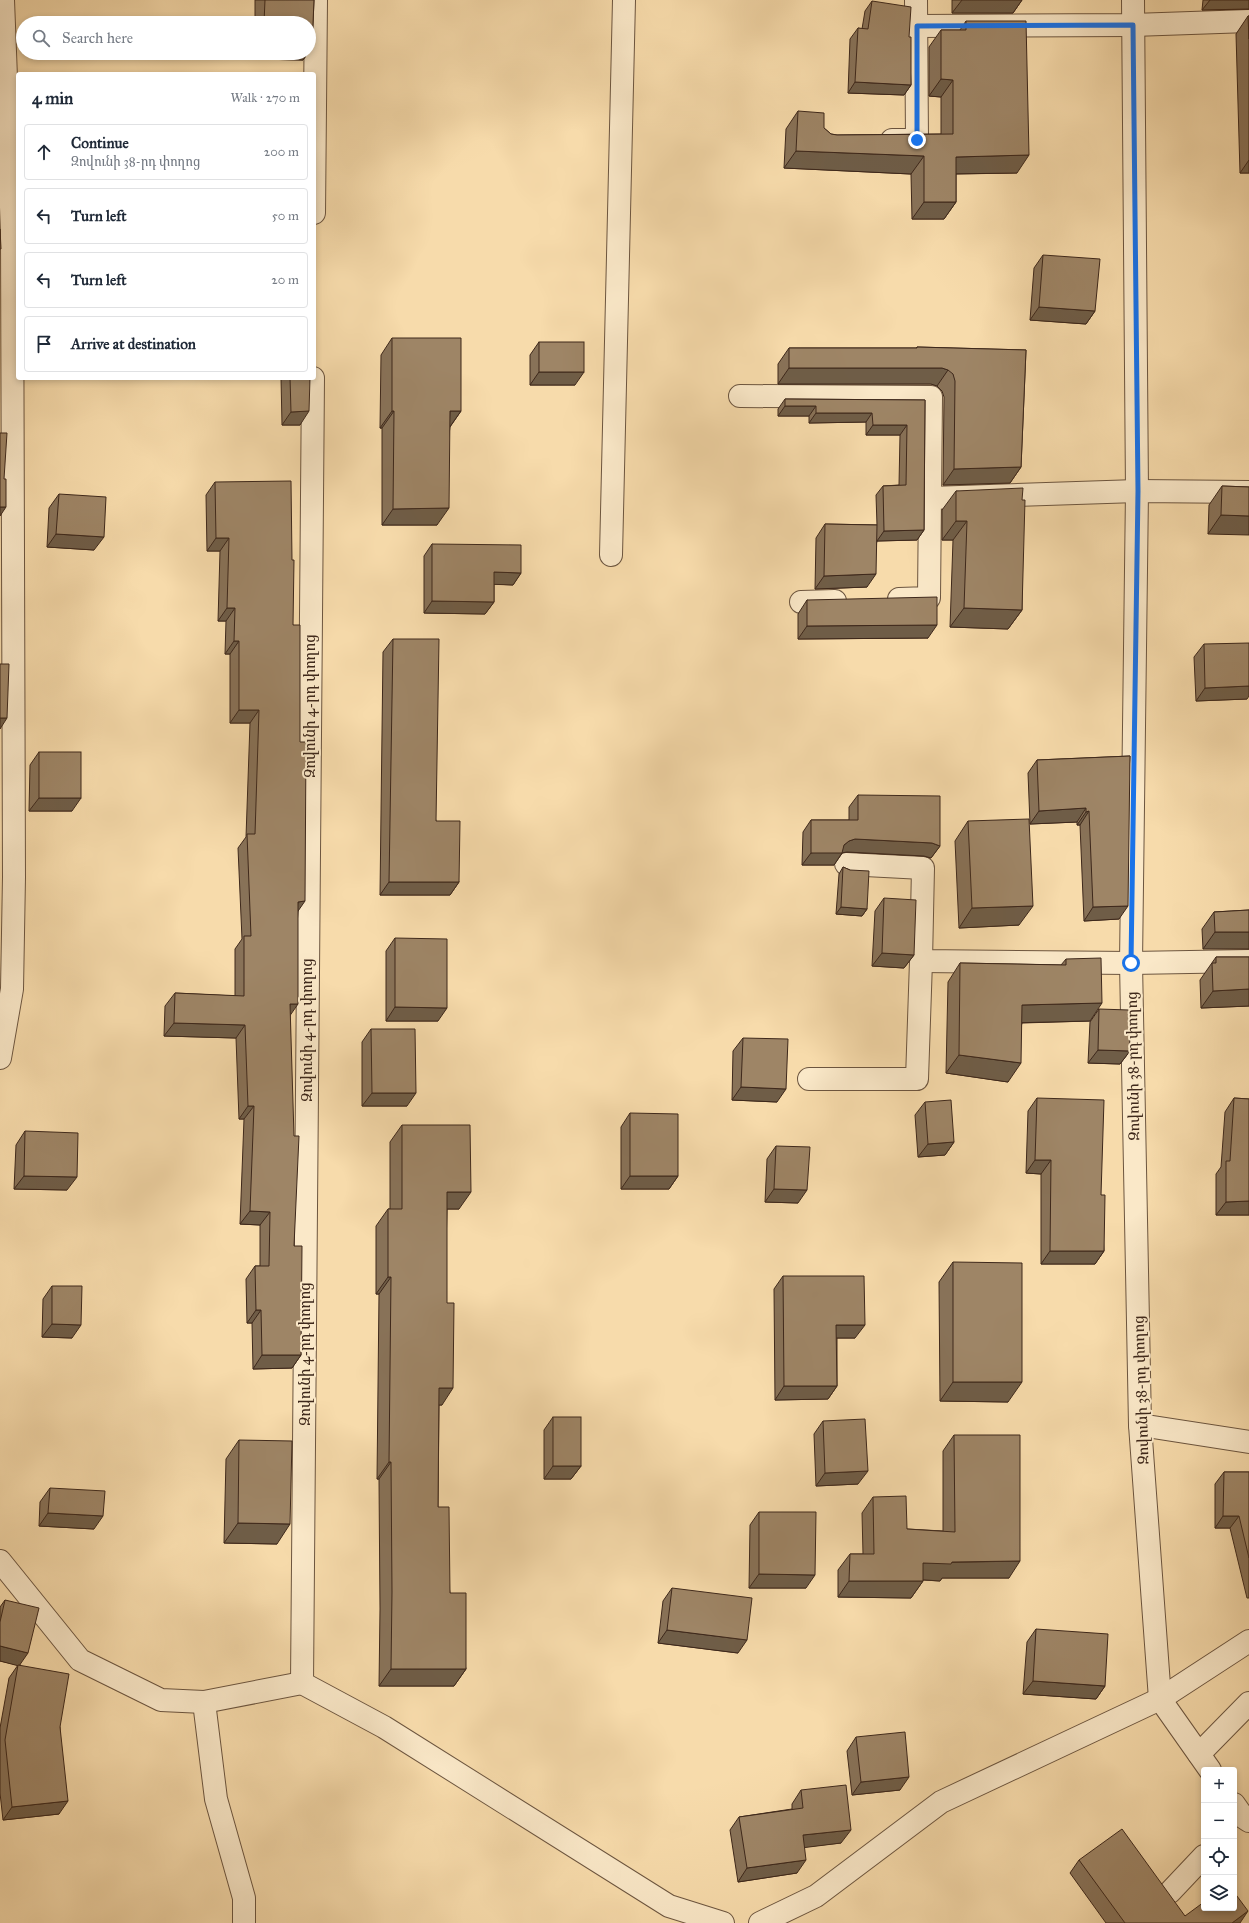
<!DOCTYPE html>
<html lang="en">
<head>
<meta charset="utf-8">
<style>
	body { margin:0; font-family:"IM FELL Great Primer","Noto Serif Armenian",serif; background:#f6f6f7; color:#1f2937 }
	.controls { position:absolute; right:12px; bottom:12px; display:grid; overflow:hidden; border-radius:4px; box-shadow:0 2px 6px #0003 }
	.controls button { width:36px; height:36px; display:grid; place-items:center; padding:0; border:0; border-bottom:1px solid #e0e1e3; background:#fff; color:#1f2937; font:20px sans-serif }
	.stop { position:absolute; width:12px; height:12px; margin:-9px; border:3px solid #1a73e8; border-radius:50%; background:#fff }
	.stop.end { background:#1a73e8; border-color:#fff; box-shadow:0 1px 4px #0008 }
	.list { margin:0; padding:0; list-style:none }
	h2 { display:flex; justify-content:space-between; align-items:center; height:52px; margin:0; padding:0 16px; font-size:17px }
	h2 small { font-size:13px; font-weight:400; color:#747a83 }
	.list li { display:grid; grid-template-columns:26px 1fr auto; gap:12px; align-items:center; box-sizing:border-box; height:56px; margin:0 8px 8px; padding:0 8px; border:1px solid #e0e1e3; border-radius:4px }
	.list b { display:block; font-size:15px; white-space:nowrap }
	.list p { margin:0; font-size:13px; white-space:nowrap; color:#747a83 }
	.list em { font-size:13px; font-style:normal; color:#747a83 }
	.icon { flex:none; width:22px; height:22px; fill:none; stroke:currentColor; stroke-width:2; stroke-linecap:round; stroke-linejoin:round }
	.map { position:relative; flex:none; width:1249px; height:1923px; overflow:hidden }
	.search { position:absolute; background:#fff; box-shadow:0 2px 6px #0003; left:16px; top:16px; width:300px; height:44px; display:flex; align-items:center; gap:10px; box-sizing:border-box; padding:0 14px; border-radius:22px; color:#747a83; font-size:15px }
	.panel { position:absolute; background:#fff; box-shadow:0 2px 6px #0003; left:16px; top:72px; width:300px; height:308px; border-radius:4px }
	.map>svg:first-child { display:block }
</style>
</head>
<body>
<div class="map">
<svg width="1249" height="1923" viewBox="0 0 1249 1923">
	<rect width="100%" height="100%" fill="#f7dbab"/>
	<filter id="stains"><feTurbulence type="fractalNoise" baseFrequency=".005" numOctaves="4"/><feColorMatrix values="0 0 0 0 .2 0 0 0 0 .09 0 0 0 0 .02 0 0 0 .5 -.17"/></filter>
	<radialGradient id="worn" r=".72"><stop offset=".6" stop-color="#630" stop-opacity="0"/><stop offset="1" stop-color="#630" stop-opacity=".3"/></radialGradient>
	<g fill="none" stroke-linecap="round" stroke-linejoin="round">
		<defs>
			<g id="minor">
				<path d="M1133,0L1137,491L1131,963L1140,1425L1160,1699L1210,1770"/>
				<path d="M917,26L1133,25L1249,21"/>
				<path d="M892,140H917L916,0"/>
				<path d="M314,213L316,0"/>
				<path d="M740,396L931,397L929,598L899,599"/>
				<path d="M931,498L1137,491L1249,492"/>
				<path d="M611,555L624,0"/>
				<path d="M801,602L835,601"/>
				<path d="M846,864L923,868L921,961L1131,963L1249,961"/>
				<path d="M0,1058L12,989L14,877L12,233L3,0"/>
				<path d="M809,1079H917L921,961"/>
				<path d="M1140,1425L1249,1442"/>
				<path d="M0,1561L80,1660L161,1700L204,1702L302,1683"/>
				<path d="M302,1683L313,378"/>
				<path d="M302,1683L384,1727L669,1906L723,1923"/>
				<path d="M204,1702L216,1799L244,1898V1923"/>
				<path d="M1199,1754L1249,1703"/>
				<path d="M1234,1804L1243,1817L1249,1821"/>
				<path d="M1170,1892L1204,1856"/>
				<path d="M760,1923L816,1896L941,1802L1160,1699L1249,1641"/>
			</g>
		</defs>
		<use href="#minor" stroke="#6c553f" stroke-width="24"/>
		<use href="#minor" stroke="#fae8c8" stroke-width="22"/>
	</g>
	<g fill="#887258" stroke="#3e281b">
		<path d="M255,0H314L312,47L309,51V23H255Z"/>
		<path d="M952,0H1022L1013,13H952Z"/>
		<path d="M1203,0H1249V9L1202,10Z"/>
		<path d="M872,1L909,37L911,85L904,95L848,93L850,39L858,28L862,29L865,11Z"/>
		<path d="M1248,16H1249V173H1240L1236,34Z"/>
		<path d="M966,21L1017,173L956,174V202L944,219H912L911,174L784,168L786,129L798,111L824,128L831,134L837,135L941,134V97L929,96V47L941,30H960Z"/>
		<path d="M255,53H308L303,60L255,59Z"/>
		<path d="M1043,255L1095,311L1086,324L1030,320L1034,268Z"/>
		<path d="M392,338L461,411L450,427L437,525H382V428H380L381,355Z"/>
		<path d="M539,342L575,385H530V355Z"/>
		<path d="M917,347L1026,350L1021,467L1010,483L943,485L944,397L942,391L937,386L931,384H778V364L789,348H916Z"/>
		<path d="M281,378H310L300,425H282Z"/>
		<path d="M785,399L925,400L924,530L917,540L877,541L867,587L815,589L816,538L825,524L877,525L876,495L883,486L899,485L900,435H866V422L809,423V416H778V409Z"/>
		<path d="M215,482L293,625L298,912L290,1015L294,1246L301,1355L292,1368L253,1369L252,1323H247L246,1279L255,1266H260V1225L240,1224L244,1119H239L236,1038L164,1036L165,1006L175,993L235,996V949L242,939L238,848L246,837L250,723H230V654H225L226,621H218L220,551H207L206,495Z"/>
		<path d="M1222,486L1249,487L1208,534L1209,505Z"/>
		<path d="M956,491L1022,500V610L1008,629L950,627L953,540H942V510Z"/>
		<path d="M59,494L94,550L47,547L49,508Z"/>
		<path d="M432,544L521,573L513,585L494,584V602L485,614L424,613V556Z"/>
		<path d="M807,600L928,638L798,639V614Z"/>
		<path d="M393,639L436,821L459,882L450,895H380L383,652Z"/>
		<path d="M1204,644L1247,699L1196,701L1194,657Z"/>
		<path d="M39,752L72,811H29L30,765Z"/>
		<path d="M1130,756L1119,919L1084,921L1080,825H1077V822L1030,824L1028,773L1037,760Z"/>
		<path d="M858,795L940,846L931,858L924,856L847,852H843L834,865H802L803,832L811,820H849V807Z"/>
		<path d="M968,821L1019,925L959,928L955,841Z"/>
		<path d="M843,867L850,870L867,909L862,916L836,914L839,874Z"/>
		<path d="M884,898L914,955L904,968L872,966L875,911Z"/>
		<path d="M1249,910L1203,949L1202,929L1214,912Z"/>
		<path d="M395,938L438,1021H386V951Z"/>
		<path d="M1216,957H1249V1006L1201,1008L1200,980Z"/>
		<path d="M1066,959L1090,1021L1022,1023L1008,1082L946,1073L948,982L960,963L1061,965Z"/>
		<path d="M1099,1009L1130,1051L1120,1064L1088,1063L1090,1022Z"/>
		<path d="M371,1029L407,1106H362V1042Z"/>
		<path d="M743,1038L777,1102L732,1100L733,1051Z"/>
		<path d="M1037,1098L1101,1195L1104,1251L1095,1264H1041V1174L1026,1173L1028,1111Z"/>
		<path d="M1234,1098L1249,1099V1215H1216V1174L1221,1167L1225,1112Z"/>
		<path d="M925,1102L954,1142L945,1155L918,1157L915,1115Z"/>
		<path d="M630,1113L678,1176L669,1189H621V1127Z"/>
		<path d="M402,1125L459,1209H447L442,1405H439L438,1507L450,1593L466,1669L454,1686H379L380,1609L379,1479H377L379,1294H376V1226L388,1209H390V1142Z"/>
		<path d="M25,1131L67,1190L14,1189L16,1145Z"/>
		<path d="M776,1146L798,1203L765,1202L767,1159Z"/>
		<path d="M953,1262L1008,1402L940,1401L939,1282Z"/>
		<path d="M783,1276L855,1338H837V1386L828,1399L775,1400L774,1289Z"/>
		<path d="M52,1286L72,1338L42,1337L43,1299Z"/>
		<path d="M553,1417L581,1466L571,1479H544V1430Z"/>
		<path d="M823,1421L858,1484L816,1486L814,1434Z"/>
		<path d="M954,1435L1009,1578H942L940,1581L923,1580V1581L911,1598L838,1597V1570L850,1554H863L862,1513L873,1497L907,1529L943,1531V1451Z"/>
		<path d="M239,1440L277,1544L224,1543L226,1459Z"/>
		<path d="M1224,1472H1249V1598H1247L1230,1528H1215V1484Z"/>
		<path d="M50,1488L94,1529L39,1526L40,1502Z"/>
		<path d="M759,1512L806,1588H749L750,1525Z"/>
		<path d="M672,1588L738,1653L658,1643L663,1601Z"/>
		<path d="M5,1600L20,1665L60,1727L59,1814L3,1820L0,1793V1728L9,1678L18,1665L0,1661V1607Z"/>
		<path d="M1036,1629L1105,1686L1096,1699L1023,1694L1027,1642Z"/>
		<path d="M856,1737L900,1790L852,1795L847,1751Z"/>
		<path d="M801,1790L841,1843L804,1847L797,1873L738,1882L730,1830L739,1817L792,1809V1804Z"/>
		<path d="M1079,1860L1185,1916L1240,1923H1106L1070,1873Z"/>
	</g>
	<g fill="#6f5d47" stroke="#3e281b">
		<path d="M962,0H1022L1013,13H952Z"/>
		<path d="M1210,0H1249V9L1202,10Z"/>
		<path d="M309,47H312L309,51Z"/>
		<path d="M259,53H308L303,60L255,59Z"/>
		<path d="M941,79L953,80L941,97L929,96Z"/>
		<path d="M855,82L911,85L904,95L848,93Z"/>
		<path d="M796,151L924,156L911,174L784,168Z"/>
		<path d="M1029,155L1017,173L944,174L956,157Z"/>
		<path d="M1249,160V173H1240Z"/>
		<path d="M924,202H956L944,219H912Z"/>
		<path d="M1039,307L1095,311L1086,324L1030,320Z"/>
		<path d="M789,368H942L948,370L937,386L931,384H778Z"/>
		<path d="M539,372H584L575,385H530Z"/>
		<path d="M785,406H816L809,416H778Z"/>
		<path d="M309,411L300,425H282L291,412Z"/>
		<path d="M392,411H394L382,428H380Z"/>
		<path d="M450,411H461L449,428Z"/>
		<path d="M816,413H872L866,422L809,423Z"/>
		<path d="M873,425H907L900,435H866Z"/>
		<path d="M1021,467L1010,483L943,485L954,469Z"/>
		<path d="M0,507H6L0,516Z"/>
		<path d="M449,508L437,525H382L393,509Z"/>
		<path d="M1221,515L1249,516V535L1208,534Z"/>
		<path d="M956,521H967L953,540H942Z"/>
		<path d="M924,530L917,540L877,541L884,531Z"/>
		<path d="M56,534L104,537L94,550L47,547Z"/>
		<path d="M216,538H229L220,551H207Z"/>
		<path d="M494,572L521,573L513,585L485,584Z"/>
		<path d="M876,574L867,587L815,589L824,576Z"/>
		<path d="M432,601L494,602L485,614L424,613Z"/>
		<path d="M227,608H235L226,621H218Z"/>
		<path d="M964,608L1022,610L1008,629L950,627Z"/>
		<path d="M937,625L928,638L798,639L807,626Z"/>
		<path d="M234,641H239L230,654H225Z"/>
		<path d="M1249,686V696L1247,699L1196,701L1205,688Z"/>
		<path d="M239,710H259L250,723H230Z"/>
		<path d="M0,718H7L0,729Z"/>
		<path d="M39,798H81L72,811H29Z"/>
		<path d="M1086,808L1077,822L1030,824L1039,811Z"/>
		<path d="M1089,811L1080,825H1077L1086,812Z"/>
		<path d="M855,839L932,843L940,846L931,858L924,856L847,852L841,853H842L834,865H802L811,853L844,845L849,841Z"/>
		<path d="M389,882H459L450,895H380Z"/>
		<path d="M305,901L296,914L298,902Z"/>
		<path d="M1033,906L1019,925L959,928L972,908Z"/>
		<path d="M1128,906L1119,919L1084,921L1093,907Z"/>
		<path d="M841,907L867,909L862,916L836,914Z"/>
		<path d="M1215,932H1249V949H1203Z"/>
		<path d="M882,953L914,955L904,968L872,966Z"/>
		<path d="M1249,989V1006L1201,1008L1213,991Z"/>
		<path d="M1102,1003L1090,1021L1009,1023L1022,1005Z"/>
		<path d="M290,1004H298L289,1017Z"/>
		<path d="M395,1007L447,1008L438,1021H386Z"/>
		<path d="M174,1023L245,1025L236,1038L164,1036Z"/>
		<path d="M1098,1050L1130,1051L1120,1064L1088,1063Z"/>
		<path d="M959,1055L1021,1063L1008,1082L946,1073Z"/>
		<path d="M741,1087L786,1089L777,1102L732,1100Z"/>
		<path d="M372,1093H416L407,1106H362Z"/>
		<path d="M248,1106H254L244,1119H239Z"/>
		<path d="M954,1142L945,1155L918,1157L928,1144Z"/>
		<path d="M1035,1160H1051L1041,1174L1026,1173Z"/>
		<path d="M24,1176L77,1177L67,1190L14,1189Z"/>
		<path d="M630,1176H678L669,1189H621Z"/>
		<path d="M774,1189L807,1190L798,1203L765,1202Z"/>
		<path d="M447,1192H471L459,1209H435Z"/>
		<path d="M1249,1201V1215H1216L1226,1202Z"/>
		<path d="M250,1211L270,1212L260,1225L240,1224Z"/>
		<path d="M1050,1251H1104L1095,1264H1041Z"/>
		<path d="M388,1277H391L379,1294H376Z"/>
		<path d="M256,1310H261L252,1323H247Z"/>
		<path d="M52,1324L81,1325L72,1338L42,1337Z"/>
		<path d="M836,1325H865L855,1338H827Z"/>
		<path d="M262,1355H301L292,1368L253,1369Z"/>
		<path d="M953,1382H1022L1008,1402L940,1401Z"/>
		<path d="M784,1386H837L828,1399L775,1400Z"/>
		<path d="M439,1388H453L442,1405H427Z"/>
		<path d="M389,1462H391L379,1479H377Z"/>
		<path d="M553,1466H581L571,1479H544Z"/>
		<path d="M868,1471L858,1484L816,1486L825,1473Z"/>
		<path d="M48,1513L103,1516L94,1529L39,1526Z"/>
		<path d="M1223,1516H1239L1230,1528H1215Z"/>
		<path d="M238,1523L290,1524L277,1544L224,1543Z"/>
		<path d="M1020,1561L1009,1578H942L940,1581L912,1579L923,1563Z"/>
		<path d="M759,1574L815,1575L806,1588H749Z"/>
		<path d="M849,1581H923L911,1598L838,1597Z"/>
		<path d="M667,1630L747,1640L738,1653L658,1643Z"/>
		<path d="M0,1646L28,1653L19,1666L0,1661Z"/>
		<path d="M391,1669H466L454,1686H379Z"/>
		<path d="M1033,1681L1105,1686L1096,1699L1023,1694Z"/>
		<path d="M909,1777L900,1790L852,1795L861,1782Z"/>
		<path d="M68,1801L59,1814L3,1820L12,1807Z"/>
		<path d="M851,1830L841,1843L793,1849L803,1835Z"/>
		<path d="M806,1860L797,1873L738,1882L747,1868Z"/>
		<path d="M1248,1911L1240,1923H1232Z"/>
	</g>
	<g fill="#9e8566" stroke="#3e281b">
		<path d="M265,0H314L312,47H309V23H264Z"/>
		<path d="M872,1L911,7L909,37H911V85L855,82L858,28L868,29Z"/>
		<path d="M1248,16H1249V39Z"/>
		<path d="M966,21H1026L1029,155L956,157V202H924V156L796,151L798,111L824,113V128L831,134L837,135L953,134V80L941,79V30H966Z"/>
		<path d="M0,229L1,249H0Z"/>
		<path d="M1043,255L1100,259L1095,311L1039,307Z"/>
		<path d="M392,338H461V411H450L449,508L393,509L394,411H392Z"/>
		<rect x="539" y="342" width="45" height="30"/>
		<path d="M917,347L1026,350L1021,467L954,469L955,381L953,374L948,370L942,368H789V348H917Z"/>
		<path d="M290,378H310L309,411L291,412Z"/>
		<path d="M785,399L925,400L924,530L884,531L883,486L906,485L907,425H873L872,413H816V406H785Z"/>
		<path d="M0,433H7L4,479H6V507H0Z"/>
		<path d="M291,481L292,560H294L293,625H300V742H306L305,901L298,902V1004H290L294,1136H299L294,1246H302L301,1355H262L261,1310H256L255,1266H269L270,1212L250,1211L254,1106H248L245,1025L174,1023L175,993L244,996V936H251L247,834H255L259,710H239V641H234L235,608H227L229,538H216L215,482Z"/>
		<path d="M1222,486L1249,487V516L1221,515Z"/>
		<path d="M1023,488L1022,500H1025L1022,610L964,608L967,521H956V491Z"/>
		<path d="M59,494L106,497L104,537L56,534Z"/>
		<path d="M825,524L877,525L876,574L824,576Z"/>
		<path d="M432,544L521,545V573L494,572V602L432,601Z"/>
		<path d="M937,597V625L807,626V600Z"/>
		<path d="M393,639H439L436,821H460L459,882H389Z"/>
		<path d="M1249,643V686L1205,688L1204,644Z"/>
		<path d="M0,664H9L7,718H0Z"/>
		<rect x="39" y="752" width="42" height="46"/>
		<path d="M1130,756L1128,906L1093,907L1089,811L1086,812V808L1039,811L1037,760Z"/>
		<path d="M858,795L940,796V846L932,843L855,839L849,841L844,845L842,853H811V820H858Z"/>
		<path d="M1029,819L1033,906L972,908L968,821Z"/>
		<path d="M843,867L850,870L869,871L867,909L841,907Z"/>
		<path d="M884,898L916,900L914,955L882,953Z"/>
		<path d="M1249,910V932H1215L1214,912Z"/>
		<path d="M395,938L447,939V1008L395,1007Z"/>
		<path d="M1216,957H1249V989L1213,991L1212,963H1216Z"/>
		<path d="M1101,958L1102,1003L1022,1005L1021,1063L959,1055L960,963L1066,965V959Z"/>
		<path d="M1099,1009L1129,1010L1130,1051L1098,1050Z"/>
		<path d="M371,1029H415L416,1093H372Z"/>
		<path d="M743,1038L788,1039L786,1089L741,1087Z"/>
		<path d="M1037,1098L1104,1100L1101,1195H1105L1104,1251H1050L1051,1160H1035Z"/>
		<path d="M1234,1098L1249,1099V1201L1226,1202V1161H1230Z"/>
		<path d="M951,1100L954,1142L928,1144L925,1102Z"/>
		<path d="M630,1113L678,1114V1176H630Z"/>
		<path d="M402,1125H470L471,1192H447V1303H454L453,1388H439L438,1507H449L450,1593H466V1669H391L392,1592L391,1462H389L391,1277H388V1209H402Z"/>
		<path d="M25,1131L78,1133L77,1177L24,1176Z"/>
		<path d="M776,1146L810,1147L807,1190L774,1189Z"/>
		<path d="M953,1262L1022,1263V1382H953Z"/>
		<path d="M783,1276H864L865,1325H836L837,1386H784Z"/>
		<path d="M52,1286H82L81,1325L52,1324Z"/>
		<rect x="553" y="1417" width="28" height="49"/>
		<path d="M865,1419L868,1471L825,1473L823,1421Z"/>
		<path d="M954,1435H1020V1561L952,1562L951,1564L923,1563V1581H849L850,1554H874L873,1497L906,1496L907,1529L955,1532Z"/>
		<path d="M239,1440L292,1441L290,1524L238,1523Z"/>
		<path d="M1224,1472H1249V1558L1239,1516H1223Z"/>
		<path d="M50,1488L105,1491L103,1516L48,1513Z"/>
		<path d="M759,1512H816L815,1575L759,1574Z"/>
		<path d="M672,1588L752,1598L747,1640L667,1630Z"/>
		<path d="M5,1600L39,1608L28,1653L0,1646V1622Z"/>
		<path d="M1036,1629L1108,1634L1105,1686L1033,1681Z"/>
		<path d="M18,1665L69,1674L60,1727L68,1801L12,1807L5,1740Z"/>
		<path d="M905,1732L909,1777L861,1782L856,1737Z"/>
		<path d="M846,1785L851,1830L803,1835L806,1860L747,1868L739,1817L803,1808L801,1790Z"/>
		<path d="M1122,1829L1185,1916L1204,1902V1908H1234V1892L1248,1911L1232,1923H1125L1079,1860Z"/>
	</g>
	<g fill="none" stroke-linecap="round" stroke-linejoin="round">
		<path stroke="#1a73e8" stroke-width="5" d="M917,140V26L1133,25L1138,491L1131,963"/>
	</g>
	<g text-anchor="middle" dominant-baseline="central" stroke-width="4" stroke-linejoin="round" paint-order="stroke">
		<g font-size="15" fill="#3e281b" stroke="#fae8c8">
			<text transform="translate(310 706) rotate(-90)">Զովունի 4-րդ փողոց</text>
			<text transform="translate(307 1030) rotate(-90)">Զովունի 4-րդ փողոց</text>
			<text transform="translate(1133 1066) rotate(-91)">Զովունի 38-րդ փողոց</text>
			<text transform="translate(305 1354) rotate(-90)">Զովունի 4-րդ փողոց</text>
			<text transform="translate(1141 1390) rotate(-92)">Զովունի 38-րդ փողոց</text>
		</g>
	</g>
	<rect width="100%" height="100%" filter="url(#stains)"/>
	<rect width="100%" height="100%" fill="url(#worn)"/>
</svg>
<div class="controls">
<button>+</button>
<button>−</button>
<button><svg class="icon" aria-label="locate" viewBox="0 0 24 24"><circle cx="12" cy="12" r="6"/><path d="M12 2v4M12 18v4M2 12h4M18 12h4"/></svg></button>
<button><svg class="icon" aria-label="layers" viewBox="0 0 24 24"><path d="M12 4l9 5-9 5-9-5zM3 14l9 5 9-5"/></svg></button>
</div>
<div class="stop" style="left:1131px;top:963px"></div>
<div class="stop end" style="left:917px;top:140px"></div>
<div class="search"><svg class="icon" aria-label="search" viewBox="0 0 24 24"><circle cx="10" cy="10" r="6"/><path d="M15 15l6 6"/></svg>Search here</div>
<section class="panel">
<h2>4 min<small>Walk · 270 m</small></h2>
<ul class="list">
<li><svg class="icon" aria-label="ahead" viewBox="0 0 24 24"><path d="M12 20V5M6 11l6-6 6 6"/></svg><div><b>Continue</b><p>Զովունի 38-րդ փողոց</p></div><em>200 m</em></li>
<li><svg class="icon" aria-label="left" viewBox="0 0 24 24"><path d="M17 20v-9H6M10 6l-5 5 5 5"/></svg><div><b>Turn left</b></div><em>50 m</em></li>
<li><svg class="icon" aria-label="left" viewBox="0 0 24 24"><path d="M17 20v-9H6M10 6l-5 5 5 5"/></svg><div><b>Turn left</b></div><em>20 m</em></li>
<li><svg class="icon" aria-label="arrive" viewBox="0 0 24 24"><path d="M6 21V4h12l-3 4 3 4H6"/></svg><div><b>Arrive at destination</b></div></li>
</ul>
</section>
</div>
</body>
</html>
